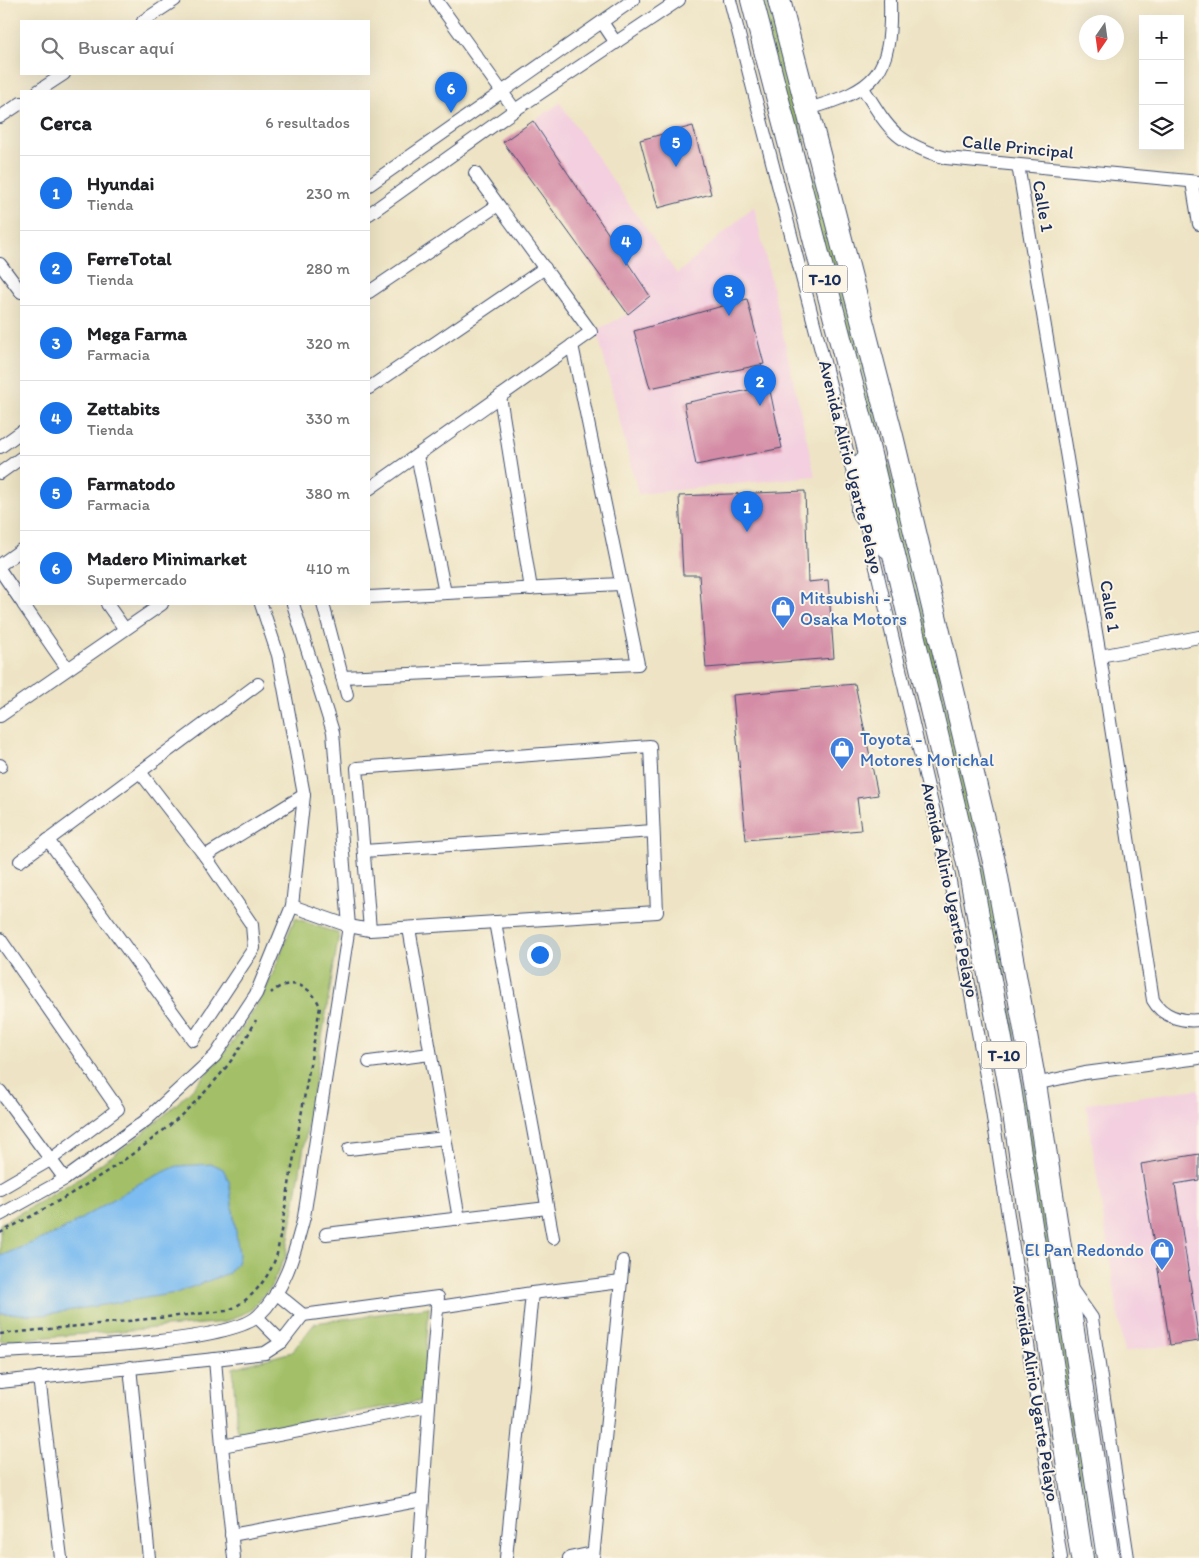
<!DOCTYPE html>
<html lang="es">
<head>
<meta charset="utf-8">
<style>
	body { margin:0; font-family:Itim,sans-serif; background:#f2f2f2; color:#202124 }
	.controls { position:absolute; right:15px; top:15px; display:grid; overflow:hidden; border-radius:0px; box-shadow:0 5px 20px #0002 }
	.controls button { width:45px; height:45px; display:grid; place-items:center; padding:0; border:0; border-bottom:1px solid #e0e0e0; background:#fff; color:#202124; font:25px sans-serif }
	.compass { position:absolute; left:1079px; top:15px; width:45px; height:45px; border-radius:50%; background:#fff; box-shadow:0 5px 20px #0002; rotate:193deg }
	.you { position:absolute; left:539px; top:954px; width:18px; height:18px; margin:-12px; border:4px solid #fff; border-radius:50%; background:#1a73e8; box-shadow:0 0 0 8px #1a73e833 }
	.badge { display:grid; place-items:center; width:32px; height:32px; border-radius:50%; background:#1a73e8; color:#fff; font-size:16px; font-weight:700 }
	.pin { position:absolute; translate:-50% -41px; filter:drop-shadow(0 1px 2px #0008) }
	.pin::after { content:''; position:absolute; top:26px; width:18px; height:15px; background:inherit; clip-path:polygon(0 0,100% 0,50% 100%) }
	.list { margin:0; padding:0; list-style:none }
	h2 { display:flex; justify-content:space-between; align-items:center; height:65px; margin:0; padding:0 20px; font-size:21px }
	h2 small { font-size:16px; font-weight:400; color:#757577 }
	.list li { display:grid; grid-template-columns:32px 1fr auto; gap:15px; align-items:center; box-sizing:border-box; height:75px; padding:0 20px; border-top:1px solid #e0e0e0 }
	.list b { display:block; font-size:19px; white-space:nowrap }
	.list p { margin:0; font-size:16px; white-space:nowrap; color:#757577 }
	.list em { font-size:16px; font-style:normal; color:#757577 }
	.icon { flex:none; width:28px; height:28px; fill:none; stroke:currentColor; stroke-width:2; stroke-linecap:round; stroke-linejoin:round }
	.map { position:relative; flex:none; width:1199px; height:1558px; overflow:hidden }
	.search { position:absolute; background:#fff; box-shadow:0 5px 20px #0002; left:20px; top:20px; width:350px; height:55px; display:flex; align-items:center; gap:12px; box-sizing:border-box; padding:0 18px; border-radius:0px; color:#757577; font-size:19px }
	.panel { position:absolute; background:#fff; box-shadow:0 5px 20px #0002; left:20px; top:90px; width:350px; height:515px; border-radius:0px }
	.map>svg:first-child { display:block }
</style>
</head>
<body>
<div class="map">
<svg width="1199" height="1558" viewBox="0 0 1199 1558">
	<rect width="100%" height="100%" fill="#fcf5e5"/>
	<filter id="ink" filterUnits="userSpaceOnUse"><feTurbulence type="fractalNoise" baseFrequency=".02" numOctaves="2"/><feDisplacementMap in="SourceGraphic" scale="10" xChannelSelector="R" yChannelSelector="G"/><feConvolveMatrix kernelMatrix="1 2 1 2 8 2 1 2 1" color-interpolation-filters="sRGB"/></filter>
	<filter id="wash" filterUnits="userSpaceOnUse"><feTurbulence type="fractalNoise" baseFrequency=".0096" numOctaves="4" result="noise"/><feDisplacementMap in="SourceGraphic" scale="20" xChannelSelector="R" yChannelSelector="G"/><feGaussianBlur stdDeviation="1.12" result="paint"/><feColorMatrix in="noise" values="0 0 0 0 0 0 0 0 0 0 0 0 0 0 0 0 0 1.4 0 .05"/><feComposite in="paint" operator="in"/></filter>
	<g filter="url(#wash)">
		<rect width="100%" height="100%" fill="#eee4c5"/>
		<g fill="#f3cfdf">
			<path d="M560,103L677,274L754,206L815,476L638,494L597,330L628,314L503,142Z"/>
			<path d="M1199,1089V1341L1124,1352L1086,1104Z"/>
		</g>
		<g fill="#a3c067" stroke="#5f7862">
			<path d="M760,0H767L876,412L993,903L1036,1160L1098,1558H1091L997,966Z"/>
			<path d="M295,918L339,934L286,1256L270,1288L251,1310L226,1322L0,1341V1224C101,1169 197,1107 257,1005C273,979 283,946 295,918Z"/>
			<path d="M429,1307L423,1400L237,1433L233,1368L292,1352L315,1323Z"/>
		</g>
		<path fill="#7bbcf0" stroke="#4b76a7" d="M213,1164L223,1169L229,1181L239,1255L237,1263L229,1273L176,1293L42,1315L0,1313V1256L61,1231L140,1183L177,1166Z"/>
		<g id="blocks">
			<g fill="#d48ca6">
				<path d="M533,121L650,296L628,314L503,142Z"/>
				<path d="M693,126L711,194L658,208L640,140Z"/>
				<path d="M747,299L764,364L650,388L634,331Z"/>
				<path d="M769,386L782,448L696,465L684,403Z"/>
				<path d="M805,491L808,582L828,580L834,658L706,668L699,575H683L679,496Z"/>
				<path d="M855,684L878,795L857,798L861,830L746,840L733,695Z"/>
				<path d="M1199,1154V1180L1175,1184L1199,1341L1170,1345L1141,1164Z"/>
			</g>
		</g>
	</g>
	<g filter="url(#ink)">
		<use href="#blocks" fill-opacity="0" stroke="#3b4a6d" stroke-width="1"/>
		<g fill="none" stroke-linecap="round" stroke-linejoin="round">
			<defs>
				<g id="street">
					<path d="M436,0L515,110"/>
					<path d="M730,0L857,489"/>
					<path d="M143,21L175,0"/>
					<path d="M602,22L616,43"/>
					<path d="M863,88C890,131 895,142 946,158L1199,182"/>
					<path d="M38,91L64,74"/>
					<path d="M808,109C876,89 892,76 890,0"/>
					<path d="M0,117L21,103"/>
					<path d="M1018,165L1100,656L1153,1000C1162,1016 1181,1022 1199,1020"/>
					<path d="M1192,182L1199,224"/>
					<path d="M369,185L633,0"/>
					<path d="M369,214L515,110L679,0"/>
					<path d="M0,264L21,292"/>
					<path d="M369,292L498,205"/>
					<path d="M369,388L545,268"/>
					<path d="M500,396L531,589"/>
					<path d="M0,447L21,432"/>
					<path d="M417,455L445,593"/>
					<path d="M0,473L21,458"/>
					<path d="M369,489L591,332L475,173"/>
					<path d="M866,525L949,876L989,1092L1061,1558"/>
					<path d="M0,565L21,550"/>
					<path d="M0,570L21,601"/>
					<path d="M369,597L620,584"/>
					<path d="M23,604L67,668"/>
					<path d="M107,604L124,628"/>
					<path d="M323,604L347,695"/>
					<path d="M1100,656L1199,637"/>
					<path d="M342,677L638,664L572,345"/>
					<path d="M0,716L162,604"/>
					<path d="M0,765L1,766"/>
					<path d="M48,840L193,1040L254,948L252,925L205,856L140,772"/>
					<path d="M364,851L653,831"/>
					<path d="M205,856L304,795"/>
					<path d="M20,861L258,684"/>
					<path d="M292,906L349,926L370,930L657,912L650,746L357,768L370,930"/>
					<path d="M495,922L553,1238"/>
					<path d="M409,928L459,1219"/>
					<path d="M0,939L118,1109L50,1160L0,1189"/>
					<path d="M369,1062L430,1054"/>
					<path d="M1035,1084L1085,1073L1199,1058"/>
					<path d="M0,1091L65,1179"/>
					<path d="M349,1149L445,1138"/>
					<path d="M0,1215L65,1179L145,1121L215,1056L256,994L292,906L304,795L278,655L261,604"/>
					<path d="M326,1234L547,1208"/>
					<path d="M1071,1288L1092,1318L1128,1558"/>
					<path d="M439,1307L532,1293L621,1282"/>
					<path d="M257,1317L282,1342L265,1353L215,1359L222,1446L429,1406L438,1297L303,1315L276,1293"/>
					<path d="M282,1342L303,1315"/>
					<path d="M0,1352C48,1349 228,1344 258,1316C286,1290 295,1251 304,1217L349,926L333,732L293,604"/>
					<path d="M130,1367L149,1558"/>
					<path d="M39,1377L61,1558"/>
					<path d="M0,1382L215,1359"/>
					<path d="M222,1446L234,1558"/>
					<path d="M231,1535L423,1500"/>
					<path d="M419,1558L429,1406"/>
					<path d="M506,1558L532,1293"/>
					<path d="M569,1558L593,1553"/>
					<path d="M593,1558L623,1261"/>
				</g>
				<g id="highway">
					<path d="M752,0L867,442L970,872L1010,1088L1082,1558"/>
					<path d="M779,0L892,436L995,866L1035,1084L1108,1558"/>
					<path d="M865,462L862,511L888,547"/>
				</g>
			</defs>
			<use href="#street" stroke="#3b4a6d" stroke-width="14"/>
			<use href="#highway" stroke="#3b4a6d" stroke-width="24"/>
			<g stroke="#3b4a6d" stroke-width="2.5" stroke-dasharray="4 4" stroke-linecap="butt">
				<path d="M0,1233C94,1183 207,1119 256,1020"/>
				<path d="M0,1334L226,1311C250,1302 269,1279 277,1254L320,1007C312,985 289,976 271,993"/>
			</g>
			<use href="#street" stroke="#fff" stroke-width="12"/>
			<use href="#highway" stroke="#fff" stroke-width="22"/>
		</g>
	</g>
	<defs>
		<symbol id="shop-pin" viewBox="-11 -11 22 30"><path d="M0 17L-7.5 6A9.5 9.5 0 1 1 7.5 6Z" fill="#3f7fe0" stroke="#fcf5e5"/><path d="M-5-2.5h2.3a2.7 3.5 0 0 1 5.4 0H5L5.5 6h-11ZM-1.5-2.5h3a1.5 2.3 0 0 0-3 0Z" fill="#fff"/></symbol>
	</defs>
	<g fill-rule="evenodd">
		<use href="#shop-pin" x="769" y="594" width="28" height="38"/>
		<use href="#shop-pin" x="828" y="735" width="28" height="38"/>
		<use href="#shop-pin" x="1148" y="1236" width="28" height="38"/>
	</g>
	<g text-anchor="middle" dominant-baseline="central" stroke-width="4" stroke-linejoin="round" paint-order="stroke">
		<g fill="#fcf5e5" stroke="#5e6a86" stroke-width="1">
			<rect x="802.5" y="265.5" width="45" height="27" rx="4"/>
			<rect x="981.5" y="1041.5" width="45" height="27" rx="4"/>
		</g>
		<g font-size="16" font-weight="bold" fill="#1b2f5e">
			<text x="825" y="279">T-10</text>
			<text x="1004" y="1055">T-10</text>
		</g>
		<g font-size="18" fill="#1b2f5e" stroke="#fcf5e5">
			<text transform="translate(1018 147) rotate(6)">Calle Principal</text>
			<text transform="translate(1043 206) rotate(80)">Calle 1</text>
			<text transform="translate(851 467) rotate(76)">Avenida Alirio Ugarte Pelayo</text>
			<text transform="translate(1110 606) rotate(81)">Calle 1</text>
			<text transform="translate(950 890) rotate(78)">Avenida Alirio Ugarte Pelayo</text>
			<text transform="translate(1036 1393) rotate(81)">Avenida Alirio Ugarte Pelayo</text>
		</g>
		<g font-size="18" fill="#366cbe" stroke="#fcf5e5" text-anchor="start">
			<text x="800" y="598">Mitsubishi -<tspan x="800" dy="21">Osaka Motors</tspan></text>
			<text x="860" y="739">Toyota -<tspan x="860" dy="21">Motores Morichal</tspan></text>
			<text x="1144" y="1250" text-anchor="end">El Pan Redondo</text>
		</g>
	</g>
</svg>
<div class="controls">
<button>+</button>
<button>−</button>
<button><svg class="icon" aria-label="layers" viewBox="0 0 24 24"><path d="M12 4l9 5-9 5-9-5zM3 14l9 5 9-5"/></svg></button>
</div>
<svg class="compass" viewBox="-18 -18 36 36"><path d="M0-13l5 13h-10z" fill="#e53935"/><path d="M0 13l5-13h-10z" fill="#757577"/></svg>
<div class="you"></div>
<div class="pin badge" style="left:747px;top:532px">1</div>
<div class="pin badge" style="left:760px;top:406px">2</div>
<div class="pin badge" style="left:729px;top:316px">3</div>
<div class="pin badge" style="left:626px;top:266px">4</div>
<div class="pin badge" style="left:676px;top:167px">5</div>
<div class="pin badge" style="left:451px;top:113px">6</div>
<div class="search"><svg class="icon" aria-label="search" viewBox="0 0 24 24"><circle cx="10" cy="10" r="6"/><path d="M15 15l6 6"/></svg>Buscar aquí</div>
<section class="panel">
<h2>Cerca<small>6 resultados</small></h2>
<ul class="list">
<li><span class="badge">1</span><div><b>Hyundai</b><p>Tienda</p></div><em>230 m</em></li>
<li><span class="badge">2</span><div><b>FerreTotal</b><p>Tienda</p></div><em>280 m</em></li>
<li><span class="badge">3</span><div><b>Mega Farma</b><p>Farmacia</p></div><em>320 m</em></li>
<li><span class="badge">4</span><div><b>Zettabits</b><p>Tienda</p></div><em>330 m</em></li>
<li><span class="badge">5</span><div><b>Farmatodo</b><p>Farmacia</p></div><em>380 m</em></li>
<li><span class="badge">6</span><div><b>Madero Minimarket</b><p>Supermercado</p></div><em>410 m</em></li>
</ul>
</section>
</div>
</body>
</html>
